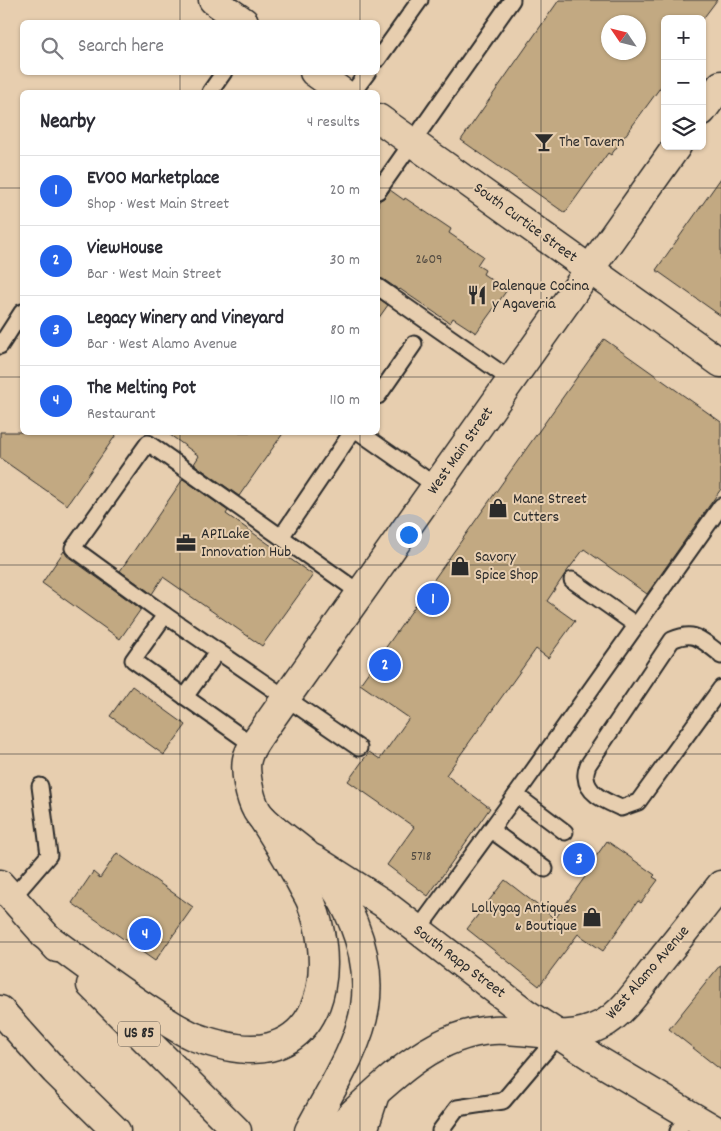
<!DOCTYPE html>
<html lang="en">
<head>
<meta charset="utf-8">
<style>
	body { margin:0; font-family:Dekko,sans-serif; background:#f7f7f7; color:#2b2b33 }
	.controls { position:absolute; right:15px; top:15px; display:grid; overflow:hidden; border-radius:8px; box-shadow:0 1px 4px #0004 }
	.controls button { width:45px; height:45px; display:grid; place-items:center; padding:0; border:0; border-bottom:1px solid #e1e1e2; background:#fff; color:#2b2b33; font:25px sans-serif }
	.compass { position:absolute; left:601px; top:15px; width:45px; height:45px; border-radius:50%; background:#fff; box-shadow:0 1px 4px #0004; rotate:305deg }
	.you { position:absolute; left:408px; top:534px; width:18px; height:18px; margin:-12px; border:4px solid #fff; border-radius:50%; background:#1a73e8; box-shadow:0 0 0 8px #1a73e833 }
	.badge { display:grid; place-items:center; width:32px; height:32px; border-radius:50%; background:#2563eb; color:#fff; font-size:16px; font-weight:700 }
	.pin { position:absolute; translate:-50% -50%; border:2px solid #fff; box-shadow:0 1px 5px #0006 }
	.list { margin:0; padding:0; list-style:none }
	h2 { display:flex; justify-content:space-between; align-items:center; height:65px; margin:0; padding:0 20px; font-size:21px }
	h2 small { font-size:16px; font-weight:400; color:#7c7c81 }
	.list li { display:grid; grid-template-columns:32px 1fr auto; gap:15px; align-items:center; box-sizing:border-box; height:70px; padding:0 20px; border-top:1px solid #e1e1e2 }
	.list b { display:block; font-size:19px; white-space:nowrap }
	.list p { margin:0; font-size:16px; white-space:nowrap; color:#7c7c81 }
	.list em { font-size:16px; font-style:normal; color:#7c7c81 }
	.icon { flex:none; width:28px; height:28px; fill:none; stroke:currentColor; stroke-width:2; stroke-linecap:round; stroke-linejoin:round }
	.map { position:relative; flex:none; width:721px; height:1131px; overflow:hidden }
	.search { position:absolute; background:#fff; box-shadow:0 1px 4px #0004; left:20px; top:20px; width:360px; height:55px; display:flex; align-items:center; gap:12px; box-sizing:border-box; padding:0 18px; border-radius:8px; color:#7c7c81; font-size:19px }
	.panel { position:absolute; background:#fff; box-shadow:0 1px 4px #0004; left:20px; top:90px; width:360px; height:345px; border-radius:8px }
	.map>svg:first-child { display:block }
</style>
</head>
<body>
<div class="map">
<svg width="721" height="1131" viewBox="0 0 721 1131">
	<rect width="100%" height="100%" fill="#e7ceaf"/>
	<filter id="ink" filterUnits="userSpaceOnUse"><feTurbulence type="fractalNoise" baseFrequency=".02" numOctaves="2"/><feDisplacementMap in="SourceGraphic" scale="10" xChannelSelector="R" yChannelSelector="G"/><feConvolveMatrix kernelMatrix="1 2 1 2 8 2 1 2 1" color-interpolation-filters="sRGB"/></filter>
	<g filter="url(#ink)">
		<g fill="#c2a982" stroke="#2b2b2b" fill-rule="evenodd">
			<path d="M559,0H717L702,20V19H665V81L611,155L608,153L565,213L461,140ZM608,22H638V52H608Z"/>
			<path d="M721,178V316L656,270Z"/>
			<path d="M390,190L404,200L405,198L451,229L449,233L483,256L477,265L485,270L483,274L507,290L476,333L453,318L450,323L400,289L399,290L383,279L378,278V202L385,197Z"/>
			<path d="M378,298L388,305L378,319Z"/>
			<path d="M604,339L721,422V489L647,594L584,549L565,574L547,601L575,621L548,658L536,649L446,775L490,808L428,896L387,865L414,827L348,781L369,752L380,759L409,718L360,684Z"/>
			<path d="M0,432H118L67,505L0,458Z"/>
			<path d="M166,432H284L239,496L194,464L199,456Z"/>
			<path d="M183,479L228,511L226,514L313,575L262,646L163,577L152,594L120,571Z"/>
			<path d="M64,551L67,556L141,609L120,639L42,583Z"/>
			<path d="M132,686L186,725L164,755L110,716Z"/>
			<path d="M607,841L655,875L653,877L658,880L641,903L638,901L603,951L578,934L539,986L467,929L505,880L555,919L592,867L590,865Z"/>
			<path d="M117,853L193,907L155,961L72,903L93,872L100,878Z"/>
			<path d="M721,964V1070L669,1029Z"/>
		</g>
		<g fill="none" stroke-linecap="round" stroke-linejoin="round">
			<defs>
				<g id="lane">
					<path d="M378,59L420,0"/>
					<path d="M210,92L224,72"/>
					<path d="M353,92L368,72"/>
					<path d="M378,191L512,0"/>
					<path d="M378,287L511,380"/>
					<path d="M0,346L22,312"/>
					<path d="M378,396L414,344"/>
					<path d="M359,432L436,486"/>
					<path d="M281,537L352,432"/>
					<path d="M572,580L636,625"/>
					<path d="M165,615L73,548L148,443L360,593"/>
					<path d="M721,656L719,653C700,639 695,630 672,640L588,765C587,768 585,773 586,777C587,795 608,802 621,808L638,802L721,688"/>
					<path d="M185,697L218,651"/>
					<path d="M253,745L133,660L165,615L359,748"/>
					<path d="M516,795L565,832"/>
					<path d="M491,830L545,869"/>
					<path d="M12,898L49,855L40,786"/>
					<path d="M417,931L516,795L721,506"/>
					<path d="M440,1131L457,1108L503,1101L559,1035"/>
					<path d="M678,1131L688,1114"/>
				</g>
				<g id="street">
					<path d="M213,0L244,22"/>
					<path d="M314,72L342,92"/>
					<path d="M378,118L721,363"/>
					<path d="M314,859L383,903L527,1014L594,1058L717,1131"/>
				</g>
				<g id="secondary">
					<path d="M702,111L721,85"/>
					<path d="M309,1131C328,1094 359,1048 365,1007C373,952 346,890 305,853C292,841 265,825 257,811C250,799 243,768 248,756C250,749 255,742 259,736L677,146"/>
					<path d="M334,1131C378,1091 429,1033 493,1030C531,1028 565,1044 601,1025C622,1015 641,986 655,968C677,940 699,913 721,885"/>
				</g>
				<g id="highway">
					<path d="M0,884L57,948"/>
					<path d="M44,935C80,961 115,988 152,1012C166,1021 180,1031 195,1037C217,1045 246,1053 270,1047C330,1031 331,953 312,905C310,898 305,891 302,885C290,862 277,841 263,819"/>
					<path d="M91,985L237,1131"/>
					<path d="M0,1010L55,1071L116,1131"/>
					<path d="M363,1131L375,1094"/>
				</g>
			</defs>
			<use href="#lane" stroke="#2b2b2b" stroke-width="19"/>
			<use href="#street" stroke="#2b2b2b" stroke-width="31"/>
			<use href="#secondary" stroke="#2b2b2b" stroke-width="31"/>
			<use href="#highway" stroke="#2b2b2b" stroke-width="31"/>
			<use href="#lane" stroke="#e7ceaf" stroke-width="15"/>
			<use href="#street" stroke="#e7ceaf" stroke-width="28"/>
			<use href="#secondary" stroke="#e7ceaf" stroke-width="28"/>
			<use href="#highway" stroke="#e7ceaf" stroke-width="28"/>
		</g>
	</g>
	<path fill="none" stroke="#2b2b2b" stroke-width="1" stroke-opacity="0.55" d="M180,0V22M360,0V22M541,0V1131M180,72V92M360,72V92M0,188H22M378,188H721M0,377H22M378,377H721M180,432V1131M360,432V1131M0,565H721M0,754H721M0,942H721"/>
	<defs>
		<symbol id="bar-bare" viewBox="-9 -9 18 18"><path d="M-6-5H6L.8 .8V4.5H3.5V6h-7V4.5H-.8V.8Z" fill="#2b2b2b" stroke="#e7ceaf" stroke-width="2.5" paint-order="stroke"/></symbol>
		<symbol id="restaurant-bare" viewBox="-9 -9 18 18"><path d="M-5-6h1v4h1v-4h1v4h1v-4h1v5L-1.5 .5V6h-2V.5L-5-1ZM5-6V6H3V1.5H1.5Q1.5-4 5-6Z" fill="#2b2b2b" stroke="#e7ceaf" stroke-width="2.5" paint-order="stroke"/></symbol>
		<symbol id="shop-bare" viewBox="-9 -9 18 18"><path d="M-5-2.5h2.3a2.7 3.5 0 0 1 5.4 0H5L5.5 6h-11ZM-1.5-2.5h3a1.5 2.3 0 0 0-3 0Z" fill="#2b2b2b" stroke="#e7ceaf" stroke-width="2.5" paint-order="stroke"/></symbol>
		<symbol id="office-bare" viewBox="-9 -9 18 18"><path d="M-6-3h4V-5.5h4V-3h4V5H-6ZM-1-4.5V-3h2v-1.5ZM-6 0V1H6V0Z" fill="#2b2b2b" stroke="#e7ceaf" stroke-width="2.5" paint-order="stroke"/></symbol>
	</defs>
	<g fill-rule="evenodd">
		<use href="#bar-bare" x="530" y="128" width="28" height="28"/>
		<use href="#restaurant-bare" x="463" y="281" width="28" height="28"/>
		<use href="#shop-bare" x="484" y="494" width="28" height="28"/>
		<use href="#office-bare" x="172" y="529" width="28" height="28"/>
		<use href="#shop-bare" x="446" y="552" width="28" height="28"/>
		<use href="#shop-bare" x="578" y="903" width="28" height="28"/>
	</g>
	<g text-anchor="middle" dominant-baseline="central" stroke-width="4" stroke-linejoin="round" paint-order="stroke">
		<g font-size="14" fill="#514a41">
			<text x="429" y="260">2609</text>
			<text x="421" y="857">5718</text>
		</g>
		<rect fill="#e7ceaf" stroke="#635c53" stroke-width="1" x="118" y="1021.5" width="42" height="25" rx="4"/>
		<g font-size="15" font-weight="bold" fill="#2b2b2b">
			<text x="139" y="1034">US 85</text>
		</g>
		<g font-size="16" fill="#2b2b2b" stroke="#e7ceaf" text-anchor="start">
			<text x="559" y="142">The Tavern</text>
			<text x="492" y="286">Palenque Cocina<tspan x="492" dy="18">y Agaveria</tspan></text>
			<text x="513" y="499">Mane Street<tspan x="513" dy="18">Cutters</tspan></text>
			<text x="201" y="534">APILake<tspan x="201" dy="18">Innovation Hub</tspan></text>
			<text x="475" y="557">Savory<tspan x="475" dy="18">Spice Shop</tspan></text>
			<text x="577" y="908" text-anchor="end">Lollygag Antiques<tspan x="577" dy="18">&amp; Boutique</tspan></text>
		</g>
		<g font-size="16" fill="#2b2b2b" stroke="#e7ceaf">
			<text transform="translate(525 223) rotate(36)">South Curtice Street</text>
			<text transform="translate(461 451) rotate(-55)">West Main Street</text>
			<text transform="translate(459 962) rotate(37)">South Rapp Street</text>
			<text transform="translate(648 973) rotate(-49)">West Alamo Avenue</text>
		</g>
	</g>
</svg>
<div class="controls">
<button>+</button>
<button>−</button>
<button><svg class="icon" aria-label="layers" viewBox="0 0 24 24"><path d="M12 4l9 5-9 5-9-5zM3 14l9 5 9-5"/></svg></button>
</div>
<svg class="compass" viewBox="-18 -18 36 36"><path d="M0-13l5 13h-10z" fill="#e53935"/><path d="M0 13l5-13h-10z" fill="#7c7c81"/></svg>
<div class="you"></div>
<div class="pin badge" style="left:433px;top:599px">1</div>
<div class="pin badge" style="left:385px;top:665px">2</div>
<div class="pin badge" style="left:579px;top:859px">3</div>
<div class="pin badge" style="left:145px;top:934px">4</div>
<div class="search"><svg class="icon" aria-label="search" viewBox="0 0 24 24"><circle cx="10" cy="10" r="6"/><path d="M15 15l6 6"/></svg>Search here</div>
<section class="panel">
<h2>Nearby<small>4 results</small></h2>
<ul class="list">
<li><span class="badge">1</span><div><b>EVOO Marketplace</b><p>Shop · West Main Street</p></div><em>20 m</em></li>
<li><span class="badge">2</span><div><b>ViewHouse</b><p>Bar · West Main Street</p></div><em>30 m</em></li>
<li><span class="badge">3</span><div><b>Legacy Winery and Vineyard</b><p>Bar · West Alamo Avenue</p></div><em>80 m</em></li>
<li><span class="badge">4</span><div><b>The Melting Pot</b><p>Restaurant</p></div><em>110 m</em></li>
</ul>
</section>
</div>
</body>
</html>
